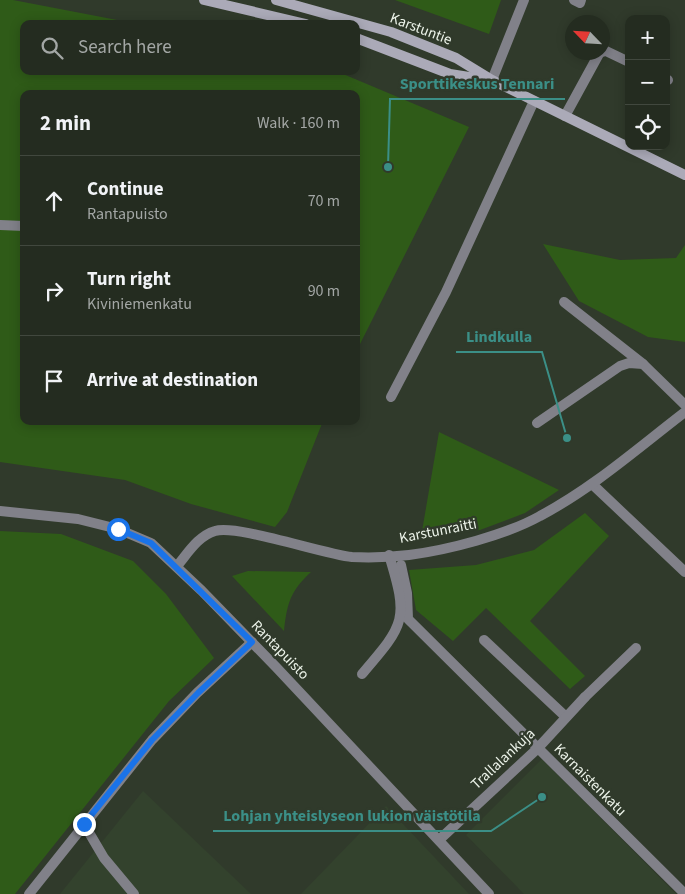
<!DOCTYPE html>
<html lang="en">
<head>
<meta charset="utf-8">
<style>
	body { margin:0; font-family:"Source Sans 3",sans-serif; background:#2c3429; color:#f1f3f6 }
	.controls { position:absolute; right:15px; top:15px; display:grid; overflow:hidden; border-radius:10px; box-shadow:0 2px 12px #0003 }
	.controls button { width:45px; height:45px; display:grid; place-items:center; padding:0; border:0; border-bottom:1px solid #41483e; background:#242c20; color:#f1f3f6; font:25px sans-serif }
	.compass { position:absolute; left:565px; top:15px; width:45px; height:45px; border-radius:50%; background:#242c20; box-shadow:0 2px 12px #0003; rotate:295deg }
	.stop { position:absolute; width:15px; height:15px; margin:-11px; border:4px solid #1a73e8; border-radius:50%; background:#fff }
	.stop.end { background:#1a73e8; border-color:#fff; box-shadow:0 1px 5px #0008 }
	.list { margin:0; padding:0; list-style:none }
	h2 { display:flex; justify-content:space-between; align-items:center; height:65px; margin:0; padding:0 20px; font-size:21px }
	h2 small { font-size:16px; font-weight:400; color:#a3a7a5 }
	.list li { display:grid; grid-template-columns:32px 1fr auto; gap:15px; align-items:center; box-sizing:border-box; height:90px; padding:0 20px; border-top:1px solid #41483e }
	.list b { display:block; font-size:19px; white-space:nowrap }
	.list p { margin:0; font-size:16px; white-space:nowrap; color:#a3a7a5 }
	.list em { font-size:16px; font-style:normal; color:#a3a7a5 }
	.icon { flex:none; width:28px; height:28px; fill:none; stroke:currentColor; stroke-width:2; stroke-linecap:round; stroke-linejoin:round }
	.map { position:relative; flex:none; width:685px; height:894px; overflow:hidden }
	.search { position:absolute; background:#242c20; box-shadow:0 2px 12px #0003; left:20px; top:20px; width:340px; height:55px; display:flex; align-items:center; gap:12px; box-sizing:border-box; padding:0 18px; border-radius:10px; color:#a3a7a5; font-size:19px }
	.panel { position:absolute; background:#242c20; box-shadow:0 2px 12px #0003; left:20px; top:90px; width:340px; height:335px; border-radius:10px }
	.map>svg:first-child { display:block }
</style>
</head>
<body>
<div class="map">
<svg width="685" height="894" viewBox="0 0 685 894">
	<rect width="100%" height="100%" fill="#303a2b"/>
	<g fill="#33422d">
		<path d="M542,759L676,894H524L466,835Z"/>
		<path d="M143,791L251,894H60Z"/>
		<path d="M386,806L469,894H301L332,862Z"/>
	</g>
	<g fill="#2f5b18">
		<path d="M0,0H13L138,24H24V71H336L469,127L356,352V94H24V421H323L287,512L275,527L191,504L125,480L0,462Z"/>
		<path d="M395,0H501L489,34Z"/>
		<path d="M543,244L620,260L676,258L685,245V342L648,337L579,301Z"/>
		<path d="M439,432L559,490L525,513L480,530L421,537Z"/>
		<path d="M585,513L609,536L530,621L585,676L570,689L486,608L453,641L416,610L409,570L476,565L534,550Z"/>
		<path d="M0,531L61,534L133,561L166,594L214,658L169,701L15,894H0Z"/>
		<path d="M248,571L311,572C290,591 287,604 284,631L232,576Z"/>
	</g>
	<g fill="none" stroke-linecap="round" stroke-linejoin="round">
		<g stroke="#818189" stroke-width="10">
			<path d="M574,0L580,3L581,0"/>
			<path d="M602,52L606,51L629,62"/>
			<path d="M666,79L668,80"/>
			<path d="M565,116L600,52"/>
			<path d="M0,225L24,226"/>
			<path d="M564,302L643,364"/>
			<path d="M391,397L446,292L534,101"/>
			<path d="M537,423L620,366L629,363L643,364L685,405"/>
			<path d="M592,484L685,572"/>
			<path d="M401,565L407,593L408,619L685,894"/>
			<path d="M484,640L566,717"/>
			<path d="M362,674C405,624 409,620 389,555"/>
			<path d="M585,697L636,648"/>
			<path d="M84,824L104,858L134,894"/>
		</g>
		<g stroke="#818189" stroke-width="10">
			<path d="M492,80L524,0"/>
			<path d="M177,566C188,553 198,536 215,531C236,524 323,554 352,557C370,558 392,557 409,555C448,550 506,535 540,516C593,488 638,448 685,412"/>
			<path d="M439,840L537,749L585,697"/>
			<path d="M29,894L152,740L197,693L252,642"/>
		</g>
		<path stroke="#818189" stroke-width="10" d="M0,511L78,519L118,529L151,543L202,591L276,667L489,894"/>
		<g stroke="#abaab8" stroke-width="10">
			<path d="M204,0L306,24"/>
			<path d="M276,0L391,32L456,58L492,80L685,175"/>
			<path d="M356,38L450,74L488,80"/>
		</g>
	</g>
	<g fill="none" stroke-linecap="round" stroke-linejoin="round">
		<path stroke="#1a73e8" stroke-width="6" d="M84,824L152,740L198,693L252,642L151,543L118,529"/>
	</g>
	<g text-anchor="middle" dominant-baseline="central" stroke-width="5" stroke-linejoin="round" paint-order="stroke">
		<g font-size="15" fill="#ecf3e9" stroke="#303a2b">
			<text transform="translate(421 29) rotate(21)">Karstuntie</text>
			<text transform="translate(438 531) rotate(-11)">Karstunraitti</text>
			<text transform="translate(280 650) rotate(46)">Rantapuisto</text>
			<text transform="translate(503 759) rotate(-43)">Trallalankuja</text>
			<text transform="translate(590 780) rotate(45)">Karnaistenkatu</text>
		</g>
	</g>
	<path fill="none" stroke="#3b8f87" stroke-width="2" d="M388 167L390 99H565M567 438L542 352H456M542 797L491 831H213"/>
	<g fill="#3b8f87" stroke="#303a2b" stroke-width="2">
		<circle cx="388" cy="167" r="5"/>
		<circle cx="567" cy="438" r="5"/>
		<circle cx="542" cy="797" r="5"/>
	</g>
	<g font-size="16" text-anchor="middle" font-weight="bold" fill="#3b8f87" stroke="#303a2b" stroke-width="5" stroke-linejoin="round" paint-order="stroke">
		<text x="477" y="89">Sporttikeskus Tennari</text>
		<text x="499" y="342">Lindkulla</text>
		<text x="352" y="821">Lohjan yhteislyseon lukion väistötila</text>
	</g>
</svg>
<div class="controls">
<button>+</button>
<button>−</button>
<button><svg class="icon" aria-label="locate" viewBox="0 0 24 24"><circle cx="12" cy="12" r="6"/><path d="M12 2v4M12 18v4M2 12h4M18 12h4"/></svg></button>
</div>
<svg class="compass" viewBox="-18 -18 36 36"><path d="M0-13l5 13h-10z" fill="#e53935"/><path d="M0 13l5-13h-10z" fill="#a3a7a5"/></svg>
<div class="stop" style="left:118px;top:529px"></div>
<div class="stop end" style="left:84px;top:824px"></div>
<div class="search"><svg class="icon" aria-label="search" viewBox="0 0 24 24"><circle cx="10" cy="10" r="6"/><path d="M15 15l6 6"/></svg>Search here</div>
<section class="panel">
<h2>2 min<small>Walk · 160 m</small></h2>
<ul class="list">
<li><svg class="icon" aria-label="ahead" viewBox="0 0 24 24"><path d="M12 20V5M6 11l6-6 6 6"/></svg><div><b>Continue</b><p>Rantapuisto</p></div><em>70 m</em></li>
<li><svg class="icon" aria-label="right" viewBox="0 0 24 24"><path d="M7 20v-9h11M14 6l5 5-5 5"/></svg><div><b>Turn right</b><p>Kiviniemenkatu</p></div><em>90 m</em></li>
<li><svg class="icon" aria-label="arrive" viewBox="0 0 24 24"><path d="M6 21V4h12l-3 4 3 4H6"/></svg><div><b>Arrive at destination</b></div></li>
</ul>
</section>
</div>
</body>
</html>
